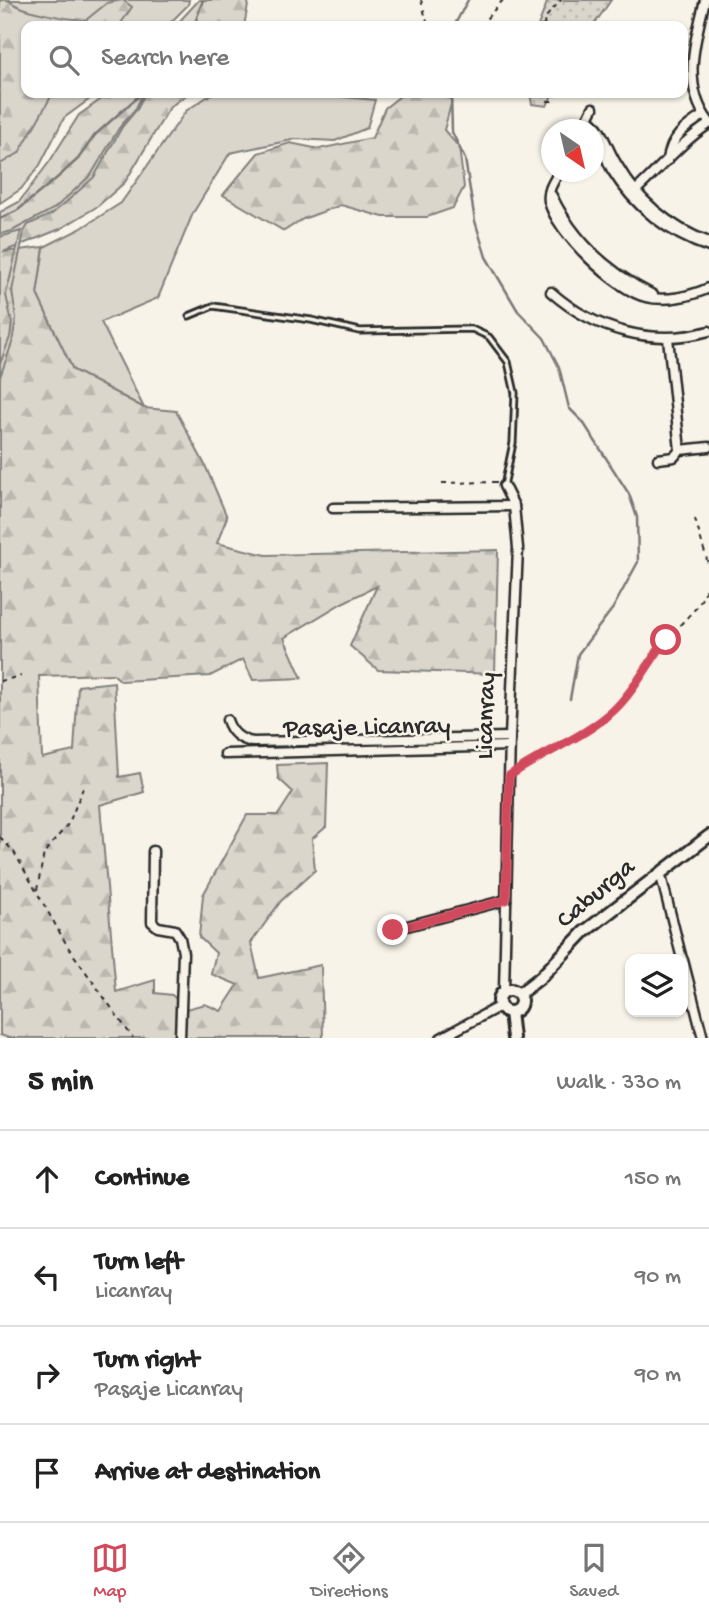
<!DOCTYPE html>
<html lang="en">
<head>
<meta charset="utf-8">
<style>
	body { margin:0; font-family:"Gochi Hand",sans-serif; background:#f6f6f6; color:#222 }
	.controls { position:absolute; right:21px; bottom:21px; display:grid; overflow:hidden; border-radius:14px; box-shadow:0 2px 5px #0004 }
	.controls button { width:63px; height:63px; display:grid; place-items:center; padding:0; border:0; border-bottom:2px solid #e0e0e0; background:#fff; color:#222; font:35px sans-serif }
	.compass { position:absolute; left:541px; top:119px; width:63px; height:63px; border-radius:50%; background:#fff; box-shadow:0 2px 5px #0004; rotate:146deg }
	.stop { position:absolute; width:21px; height:21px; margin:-16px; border:5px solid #d1495b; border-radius:50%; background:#fff }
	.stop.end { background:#d1495b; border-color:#fff; box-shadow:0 2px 7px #0008 }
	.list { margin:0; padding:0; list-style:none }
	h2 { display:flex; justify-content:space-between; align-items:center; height:91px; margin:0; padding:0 28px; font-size:30px }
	h2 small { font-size:23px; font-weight:400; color:#767676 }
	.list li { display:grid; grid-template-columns:46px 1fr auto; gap:21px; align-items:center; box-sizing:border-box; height:98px; padding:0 28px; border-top:2px solid #e0e0e0 }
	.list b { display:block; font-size:26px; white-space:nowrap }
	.list p { margin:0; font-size:23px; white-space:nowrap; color:#767676 }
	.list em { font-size:23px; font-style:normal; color:#767676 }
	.icon { flex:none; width:38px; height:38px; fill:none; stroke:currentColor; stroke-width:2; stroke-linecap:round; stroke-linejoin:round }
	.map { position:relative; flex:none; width:709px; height:1038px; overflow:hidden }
	.search { position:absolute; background:#fff; box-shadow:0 2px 5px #0004; left:21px; right:21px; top:21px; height:77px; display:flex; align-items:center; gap:18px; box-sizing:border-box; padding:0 24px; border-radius:14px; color:#767676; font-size:26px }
	.sheet { height:483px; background:#fff }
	nav { display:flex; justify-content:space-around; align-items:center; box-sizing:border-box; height:98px; border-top:2px solid #e0e0e0; background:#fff; font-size:19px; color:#767676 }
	nav a { display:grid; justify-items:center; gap:4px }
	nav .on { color:#d1495b }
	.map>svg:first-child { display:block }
</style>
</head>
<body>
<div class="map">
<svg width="709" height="1038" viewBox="0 0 709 1038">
	<defs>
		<pattern id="forest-firs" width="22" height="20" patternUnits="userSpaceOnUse" patternTransform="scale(1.75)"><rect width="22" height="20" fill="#dad6cc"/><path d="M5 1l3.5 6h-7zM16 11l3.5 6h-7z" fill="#bbb8af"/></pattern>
		<pattern id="park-dots" width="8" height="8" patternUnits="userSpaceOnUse" patternTransform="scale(1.75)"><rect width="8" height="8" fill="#dad6cc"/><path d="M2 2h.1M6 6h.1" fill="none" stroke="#bbb8af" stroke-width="1.8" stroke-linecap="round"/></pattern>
	</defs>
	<rect width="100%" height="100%" fill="#f7f3e8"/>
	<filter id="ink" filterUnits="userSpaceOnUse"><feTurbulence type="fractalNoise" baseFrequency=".0143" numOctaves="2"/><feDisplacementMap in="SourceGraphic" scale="14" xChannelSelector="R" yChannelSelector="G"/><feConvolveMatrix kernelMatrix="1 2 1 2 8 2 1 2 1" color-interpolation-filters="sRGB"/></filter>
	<g filter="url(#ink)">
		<g fill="#dad6cc" stroke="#82807c" stroke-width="2">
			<path d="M0,0H189L188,5L167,26H26V93H98L64,118L40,165L21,189L0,203Z"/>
			<path d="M213,93H304L375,100L367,128L335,141L296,139L230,153L193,213L158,298L101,322L144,408L73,370L37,294L44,247L80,229L121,203L186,111Z"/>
		</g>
		<g fill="url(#forest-firs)" stroke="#82807c" stroke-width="2">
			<path d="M0,0H8C21,12 68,19 86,20L107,3L123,0L132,7L119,26H26V93H53L19,153L0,164Z"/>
			<path d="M199,0H249L244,26H175Z"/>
			<path d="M110,93H189L170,107L125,182L98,206L60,229L3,252L44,247L37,294L73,370L144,408L176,411L205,465L227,517L217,543L266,555L498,550L495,674L378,670L350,646L377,586L342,603L284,638L302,678L253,680L243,659L210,676L121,681L113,674L39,676L42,758L74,751L78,686L114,682L119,777L140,773L144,792L100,805L116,992L155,980V993L172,995L186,1009L205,1004L221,1011L238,985L211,974L216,953L199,937L203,895L247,815H278L293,792L278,778L277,765L328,763L326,827L312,839L315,870L281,901L251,943L259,978L321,965L323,1038H9L0,1035V212L19,202L50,161L79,115Z"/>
			<path d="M404,93H454L444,130L459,147L464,187L453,208L427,217H383L341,205L303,219L284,231L223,195L258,153L290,143L319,149L372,138L385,108Z"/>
		</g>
		<g fill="url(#park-dots)" stroke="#82807c" stroke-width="2">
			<path d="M548,0H611L593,26H538Z"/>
			<path d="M143,93H145L138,108L122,127L94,177L65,203L52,214L28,225L24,232L12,291L16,318L12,343L0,377V364L10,337L12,323L6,295L21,231L0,237V234L12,231L55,208L91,175L119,128L136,108Z"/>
			<path d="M530,93H553L547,106L532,104Z"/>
		</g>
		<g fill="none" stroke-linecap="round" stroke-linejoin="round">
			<g stroke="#7a7874" stroke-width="2.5">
				<path d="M194,26L203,0"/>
				<path d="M454,26L468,0"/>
				<path d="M451,93L452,132L465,159L475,221L486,257L518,311L544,338L559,367L569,408L583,422L629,494L637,517L638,562L613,608L578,654L570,699"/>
				<path d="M0,219L18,210L57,178L78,159L95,135L142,93"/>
			</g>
			<defs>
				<path id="lane" d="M189,316L213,306L311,320L360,331L472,329L489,337L508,362L515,393L513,443L504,486"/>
				<g id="street">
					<path d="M705,0C695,42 681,85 709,122"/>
					<path d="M588,118C603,129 606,147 616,163C636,199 670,228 709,242"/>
					<path d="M582,130L593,108"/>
					<path d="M594,130C601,143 605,157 612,170C634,206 669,234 709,247"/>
					<path d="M668,160C670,138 686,126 704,115"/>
					<path d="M559,172C554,181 547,190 549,201C555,231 617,291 646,297C666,302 691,296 709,288"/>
					<path d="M633,193C659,170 680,143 709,124"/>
					<path d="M552,196C573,240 609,273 653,295"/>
					<path d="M551,292C594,330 653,347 709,331"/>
					<path d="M680,450L709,447"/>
					<path d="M658,459L674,457L680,450L668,338"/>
					<path d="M504,486L514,506L518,548L510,737L504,991"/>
					<path d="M333,508L514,506"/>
					<path d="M227,720C231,732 240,740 253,742L510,737"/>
					<path d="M225,754L509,746"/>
					<path d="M153,851L152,922L158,927L175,930L180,938L183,953L180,1038"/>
					<path d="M660,872L682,959"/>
					<path d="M392,930L506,900"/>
					<path d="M683,960L703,1038"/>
					<path d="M441,1038L500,1006"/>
				</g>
				<g id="secondary">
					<circle cx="510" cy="1001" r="11"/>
					<path d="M519,994L541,977L584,932L709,836"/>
					<path d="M510,1012L513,1038"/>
				</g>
			</defs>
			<use href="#lane" stroke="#2b2b2b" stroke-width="9"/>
			<use href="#street" stroke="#2b2b2b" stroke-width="13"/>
			<use href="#secondary" stroke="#2b2b2b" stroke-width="16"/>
			<g stroke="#2b2b2b" stroke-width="2" stroke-dasharray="5 5" stroke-linecap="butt">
				<path d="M421,0L428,26"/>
				<path d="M480,26L503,0"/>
				<path d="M544,26L545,18L561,0"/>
				<path d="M542,93L546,101H552L556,93"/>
				<path d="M442,483L497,482"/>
				<path d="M695,519L709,567"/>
				<path d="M0,681L21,676"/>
				<path d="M519,770L590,728L616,708L666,640L696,608L704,595L709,577"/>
				<path d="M0,837L14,852L68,947L133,1038"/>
				<path d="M37,890L44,853L69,823L83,788"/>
			</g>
			<use href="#lane" stroke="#f7f3e8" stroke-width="3.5"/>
			<use href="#street" stroke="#f7f3e8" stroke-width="8"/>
			<use href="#secondary" stroke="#f7f3e8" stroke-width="10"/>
		</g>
	</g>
	<g fill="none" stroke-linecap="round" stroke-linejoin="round" filter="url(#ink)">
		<path stroke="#d1495b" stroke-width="9" d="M393,930L506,900L509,776C543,752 584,738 614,710C635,690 648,663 666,640"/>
	</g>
	<g text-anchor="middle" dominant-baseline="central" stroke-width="5" stroke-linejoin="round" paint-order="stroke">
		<g font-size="26" fill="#2b2b2b" stroke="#f7f3e8">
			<text transform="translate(488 716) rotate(-88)">Licanray</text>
			<text transform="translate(367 729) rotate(-1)">Pasaje Licanray</text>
			<text transform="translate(597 895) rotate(-40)">Caburga</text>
		</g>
	</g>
</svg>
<div class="controls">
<button><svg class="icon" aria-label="layers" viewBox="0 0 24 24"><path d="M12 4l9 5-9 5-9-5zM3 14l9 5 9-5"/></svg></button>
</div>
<svg class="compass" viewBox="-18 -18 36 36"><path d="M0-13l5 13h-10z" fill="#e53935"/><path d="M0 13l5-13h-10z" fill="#767676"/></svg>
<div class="stop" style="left:666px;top:640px"></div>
<div class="stop end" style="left:393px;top:930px"></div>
<div class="search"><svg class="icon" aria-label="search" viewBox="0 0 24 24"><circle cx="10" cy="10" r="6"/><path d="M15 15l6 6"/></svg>Search here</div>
</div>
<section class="sheet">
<h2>5 min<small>Walk · 330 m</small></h2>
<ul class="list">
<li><svg class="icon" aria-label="ahead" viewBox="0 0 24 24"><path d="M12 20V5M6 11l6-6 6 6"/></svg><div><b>Continue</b></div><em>150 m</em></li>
<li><svg class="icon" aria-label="left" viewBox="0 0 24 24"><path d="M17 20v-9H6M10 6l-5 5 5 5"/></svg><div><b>Turn left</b><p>Licanray</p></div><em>90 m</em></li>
<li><svg class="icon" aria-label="right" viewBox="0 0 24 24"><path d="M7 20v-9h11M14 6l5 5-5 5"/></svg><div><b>Turn right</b><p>Pasaje Licanray</p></div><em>90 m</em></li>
<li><svg class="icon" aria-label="arrive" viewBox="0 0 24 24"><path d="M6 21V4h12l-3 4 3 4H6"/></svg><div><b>Arrive at destination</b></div></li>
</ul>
</section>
<nav>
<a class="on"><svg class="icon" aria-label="map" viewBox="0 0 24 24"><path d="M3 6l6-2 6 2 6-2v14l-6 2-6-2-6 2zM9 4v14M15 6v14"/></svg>Map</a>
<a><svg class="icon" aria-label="directions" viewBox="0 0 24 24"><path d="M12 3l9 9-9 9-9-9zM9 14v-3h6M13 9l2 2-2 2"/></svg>Directions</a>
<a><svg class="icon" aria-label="saved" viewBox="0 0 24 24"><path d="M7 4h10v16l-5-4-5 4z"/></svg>Saved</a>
</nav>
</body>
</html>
